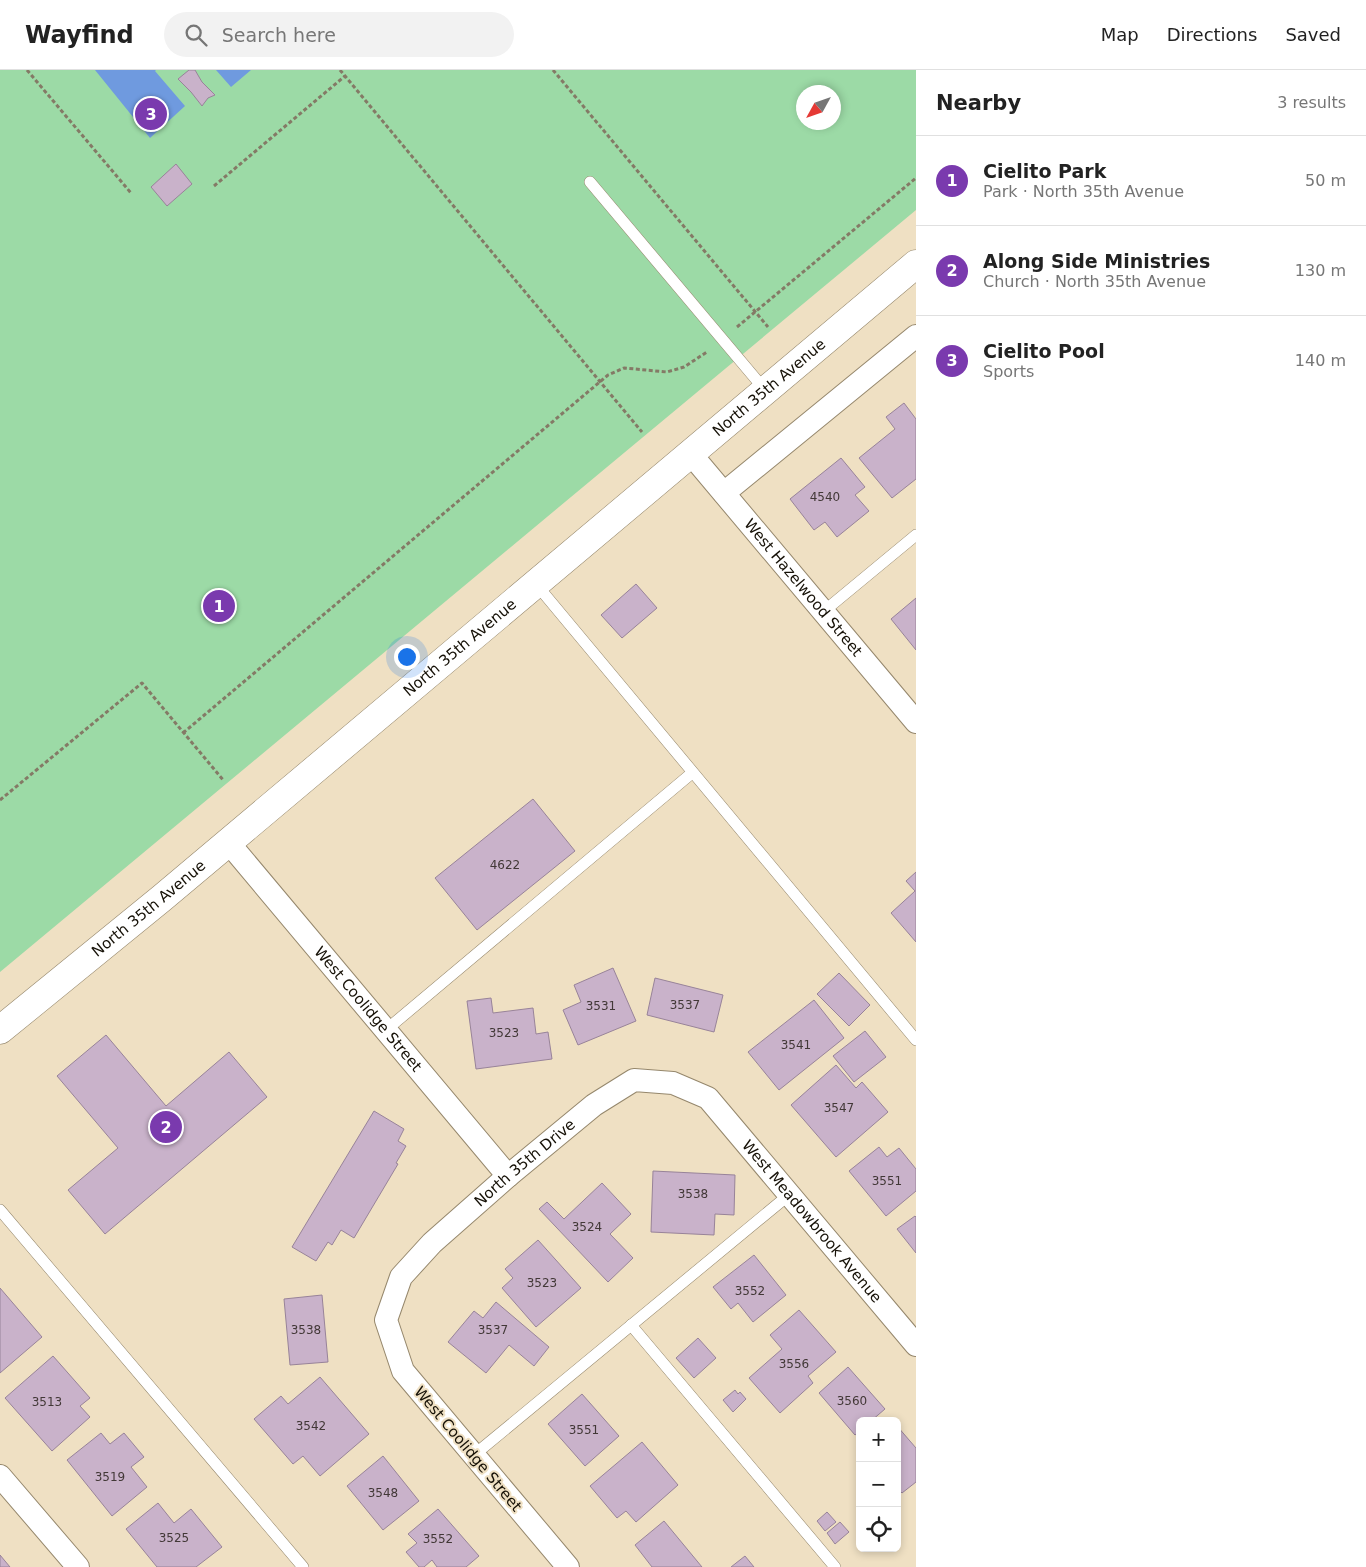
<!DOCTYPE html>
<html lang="en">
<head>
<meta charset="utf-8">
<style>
	body { margin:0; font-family:"DejaVu Sans",sans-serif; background:#f2f2f2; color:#222 }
	.controls { position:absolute; right:15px; bottom:15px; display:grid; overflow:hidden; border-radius:8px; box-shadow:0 2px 8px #0003 }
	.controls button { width:45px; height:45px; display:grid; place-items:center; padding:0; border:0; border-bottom:1px solid #e0e0e0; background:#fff; color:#222; font:25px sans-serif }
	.compass { position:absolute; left:796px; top:15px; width:45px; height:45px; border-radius:50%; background:#fff; box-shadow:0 2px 8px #0003; rotate:230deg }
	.you { position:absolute; left:406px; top:586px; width:18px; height:18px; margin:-12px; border:4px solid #fff; border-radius:50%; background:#1a73e8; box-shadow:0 0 0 8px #1a73e833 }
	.badge { display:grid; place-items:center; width:32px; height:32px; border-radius:50%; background:#7a3aae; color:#fff; font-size:16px; font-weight:700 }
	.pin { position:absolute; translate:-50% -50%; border:2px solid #fff; box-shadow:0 1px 5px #0006 }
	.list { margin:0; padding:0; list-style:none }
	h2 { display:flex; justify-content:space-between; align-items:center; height:65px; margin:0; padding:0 20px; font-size:21px }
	h2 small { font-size:16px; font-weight:400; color:#767676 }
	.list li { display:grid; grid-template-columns:32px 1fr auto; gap:15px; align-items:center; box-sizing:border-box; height:90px; padding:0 20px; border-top:1px solid #e0e0e0 }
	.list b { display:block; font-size:19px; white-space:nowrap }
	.list p { margin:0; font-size:16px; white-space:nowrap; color:#767676 }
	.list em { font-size:16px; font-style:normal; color:#767676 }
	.icon { flex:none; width:28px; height:28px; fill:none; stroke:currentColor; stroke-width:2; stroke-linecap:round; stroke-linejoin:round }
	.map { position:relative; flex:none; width:916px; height:1497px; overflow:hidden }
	header { display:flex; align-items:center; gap:30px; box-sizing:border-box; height:70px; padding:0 25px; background:#fff; border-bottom:1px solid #e0e0e0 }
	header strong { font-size:24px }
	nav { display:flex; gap:28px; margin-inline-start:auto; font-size:18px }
	.search { width:350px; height:45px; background:#f2f2f2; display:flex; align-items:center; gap:12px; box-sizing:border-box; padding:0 18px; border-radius:28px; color:#767676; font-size:19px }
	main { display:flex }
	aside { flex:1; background:#fff }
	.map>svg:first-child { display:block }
</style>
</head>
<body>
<header>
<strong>Wayfind</strong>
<div class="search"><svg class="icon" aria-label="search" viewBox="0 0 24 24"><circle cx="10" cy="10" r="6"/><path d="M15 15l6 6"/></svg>Search here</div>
<nav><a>Map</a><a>Directions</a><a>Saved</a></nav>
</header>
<main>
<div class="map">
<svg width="916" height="1497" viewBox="0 0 916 1497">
	<rect width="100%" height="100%" fill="#efe0c3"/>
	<path fill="#9cdaa6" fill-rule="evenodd" d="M0,0H916V140L0,902ZM804,22H834V52H804Z"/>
	<g fill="#6f9adf">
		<path d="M95,0H156L155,1L185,36L150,68Z"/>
		<path d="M216,0H251L231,17Z"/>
	</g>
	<g fill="#c9b2ca" stroke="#988399">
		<path d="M189,0H195L202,12L215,25L208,28L202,36L191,22L178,9Z"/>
		<path d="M176,94L192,114L167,136L151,117Z"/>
		<path d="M904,333L916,349V409L892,428L859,388L895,359L886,347Z"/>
		<path d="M841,388L865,417L855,425L869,441L837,467L825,452L814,460L790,429Z"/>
		<path d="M636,514L657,538L622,568L601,545Z"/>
		<path d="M916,528V580L891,549Z"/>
		<path d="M533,729L575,781L477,860L435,808Z"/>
		<path d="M916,802V872L891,843L915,821L906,811Z"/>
		<path d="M613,898L636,951L578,975L563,940L581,932L574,915Z"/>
		<path d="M839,903L870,935L849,956L817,924Z"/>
		<path d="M655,908L723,925L714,962L647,945Z"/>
		<path d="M491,928L493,943L533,938L536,964L548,962L552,989L476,999L467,931Z"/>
		<path d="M814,930L844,968L779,1020L748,982Z"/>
		<path d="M865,961L886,987L854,1012L833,986Z"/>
		<path d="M106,965L166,1036L229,982L267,1027L105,1164L68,1120L118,1078L57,1006Z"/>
		<path d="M836,995L856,1018L862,1012L888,1042L836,1087L791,1035Z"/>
		<path d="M374,1041L404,1059L398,1071L406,1076L396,1093L398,1094L354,1168L341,1160L332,1175L328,1172L316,1191L292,1177Z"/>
		<path d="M879,1077L887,1087L899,1078L916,1099V1121L886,1146L849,1101Z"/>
		<path d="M653,1101L735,1105L734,1145L715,1144L714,1165L651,1162Z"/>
		<path d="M602,1113L631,1144L610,1164L633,1188L608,1212L539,1139L547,1132L564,1149Z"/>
		<path d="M915,1146L916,1147V1183L897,1159Z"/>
		<path d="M538,1170L581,1218L536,1257L502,1218L513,1208L505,1199Z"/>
		<path d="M754,1185L786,1225L753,1252L738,1233L731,1239L713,1217Z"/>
		<path d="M0,1218L42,1267L0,1303Z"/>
		<path d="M322,1225L328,1292L290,1295L284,1229Z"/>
		<path d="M496,1232L549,1277L534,1296L509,1275L486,1303L448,1272L474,1241L483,1248Z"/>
		<path d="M799,1240L836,1282L808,1306L813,1313L780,1343L749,1308L782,1279L770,1265Z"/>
		<path d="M698,1268L716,1288L694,1308L676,1288Z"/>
		<path d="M53,1286L90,1328L80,1336L90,1347L52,1381L5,1328Z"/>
		<path d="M848,1297L885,1339L871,1351H860V1361L855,1365L819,1323Z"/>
		<path d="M320,1307L369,1364L320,1406L303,1386L293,1394L254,1349L281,1326L288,1334Z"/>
		<path d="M735,1320L738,1324L740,1322L746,1329L733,1342L723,1330Z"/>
		<path d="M582,1324L619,1366L585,1396L548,1354Z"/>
		<path d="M897,1356L916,1378V1412L902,1423L897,1418Z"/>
		<path d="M101,1363L110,1374L124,1363L144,1387L131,1397L147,1417L112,1446L67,1390Z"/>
		<path d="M642,1372L678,1415L636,1452L626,1441L617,1448L590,1416Z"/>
		<path d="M383,1386L419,1431L383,1460L347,1416Z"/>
		<path d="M158,1433L174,1453L191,1439L222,1477L196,1497H157L126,1459Z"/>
		<path d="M438,1439L479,1486L466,1497H437L432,1490L424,1497H419L406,1482L417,1473L408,1464Z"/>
		<path d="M827,1442L836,1452L825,1461L817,1451Z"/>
		<path d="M664,1451L702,1497H652L635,1475Z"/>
		<path d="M840,1452L849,1462L835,1474L827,1463Z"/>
		<path d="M0,1485L10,1497H0Z"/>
		<path d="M745,1486L754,1497H731Z"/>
	</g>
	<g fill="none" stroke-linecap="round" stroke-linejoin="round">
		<defs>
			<g id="service">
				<path d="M590,112L765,320"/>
				<path d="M536,514L916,970"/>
				<path d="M823,542L916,465"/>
				<path d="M386,960L692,703"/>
				<path d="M0,1140L303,1497"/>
				<path d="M631,1255L835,1497"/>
				<path d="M474,1385L790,1124"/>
			</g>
			<g id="minor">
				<path id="s1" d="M690,383L916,652"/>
				<path d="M724,423L916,266"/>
				<path id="s2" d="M228,772L508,1106"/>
				<path d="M0,1406L78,1497"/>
				<path id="s3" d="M568,1497L403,1301L386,1250L401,1207L432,1173L508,1106L594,1035L634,1010L673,1013L708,1028L916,1275"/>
			</g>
			<g id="secondary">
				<path id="s4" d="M0,960L162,828L916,194"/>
			</g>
		</defs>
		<use href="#service" stroke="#95876c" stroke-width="12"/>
		<use href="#minor" stroke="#95876c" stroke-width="24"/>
		<use href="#secondary" stroke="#95876c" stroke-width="29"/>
		<g stroke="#847a66" stroke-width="3" stroke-dasharray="4 2.5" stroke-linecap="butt">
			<path d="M27,0L131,123"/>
			<path d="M340,0L642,362"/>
			<path d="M553,0L768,257"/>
			<path d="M214,116L345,6"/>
			<path d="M737,257L916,108"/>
			<path d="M183,663L608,305L624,298L667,302L684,297L707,282"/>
			<path d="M0,730L142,613L224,711"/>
		</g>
		<use href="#service" stroke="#fff" stroke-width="11"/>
		<use href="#minor" stroke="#fff" stroke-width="22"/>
		<use href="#secondary" stroke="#fff" stroke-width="28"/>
	</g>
	<g text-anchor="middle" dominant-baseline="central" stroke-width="4" stroke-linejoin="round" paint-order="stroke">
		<g font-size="12" fill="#423837">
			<text x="825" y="427">4540</text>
			<text x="505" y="795">4622</text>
			<text x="685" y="935">3537</text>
			<text x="601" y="936">3531</text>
			<text x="504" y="963">3523</text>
			<text x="796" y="975">3541</text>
			<text x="839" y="1038">3547</text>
			<text x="887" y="1111">3551</text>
			<text x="693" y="1124">3538</text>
			<text x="587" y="1157">3524</text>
			<text x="542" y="1213">3523</text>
			<text x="750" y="1221">3552</text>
			<text x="306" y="1260">3538</text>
			<text x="493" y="1260">3537</text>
			<text x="794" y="1294">3556</text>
			<text x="852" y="1331">3560</text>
			<text x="47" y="1332">3513</text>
			<text x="311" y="1356">3542</text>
			<text x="584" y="1360">3551</text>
			<text x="110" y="1407">3519</text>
			<text x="383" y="1423">3548</text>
			<text x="174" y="1468">3525</text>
			<text x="438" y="1469">3552</text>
		</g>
		<g font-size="15" fill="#151006" stroke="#efe0c3">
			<text stroke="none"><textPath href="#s4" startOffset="1002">North 35th Avenue</textPath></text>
			<text stroke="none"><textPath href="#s1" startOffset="176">West Hazelwood Street</textPath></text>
			<text stroke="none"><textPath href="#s4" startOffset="598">North 35th Avenue</textPath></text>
			<text stroke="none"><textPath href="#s4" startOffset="192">North 35th Avenue</textPath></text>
			<text stroke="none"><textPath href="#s2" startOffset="218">West Coolidge Street</textPath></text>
			<text stroke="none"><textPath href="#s3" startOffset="524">North 35th Drive</textPath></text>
			<text stroke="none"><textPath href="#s3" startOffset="900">West Meadowbrook Avenue</textPath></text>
			<text transform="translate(468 1379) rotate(50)">West Coolidge Street</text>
		</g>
	</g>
</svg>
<div class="controls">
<button>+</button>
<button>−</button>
<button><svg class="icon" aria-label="locate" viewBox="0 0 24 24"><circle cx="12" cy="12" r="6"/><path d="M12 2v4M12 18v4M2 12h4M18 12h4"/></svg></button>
</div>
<svg class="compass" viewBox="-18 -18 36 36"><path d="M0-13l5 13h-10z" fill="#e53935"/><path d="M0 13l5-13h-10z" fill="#767676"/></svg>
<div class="you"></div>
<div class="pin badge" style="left:219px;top:536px">1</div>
<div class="pin badge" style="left:166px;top:1057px">2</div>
<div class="pin badge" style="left:151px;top:44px">3</div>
</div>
<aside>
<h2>Nearby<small>3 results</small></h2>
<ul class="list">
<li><span class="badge">1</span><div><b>Cielito Park</b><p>Park · North 35th Avenue</p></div><em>50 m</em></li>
<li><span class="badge">2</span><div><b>Along Side Ministries</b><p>Church · North 35th Avenue</p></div><em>130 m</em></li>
<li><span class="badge">3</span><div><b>Cielito Pool</b><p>Sports</p></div><em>140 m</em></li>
</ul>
</aside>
</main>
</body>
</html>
